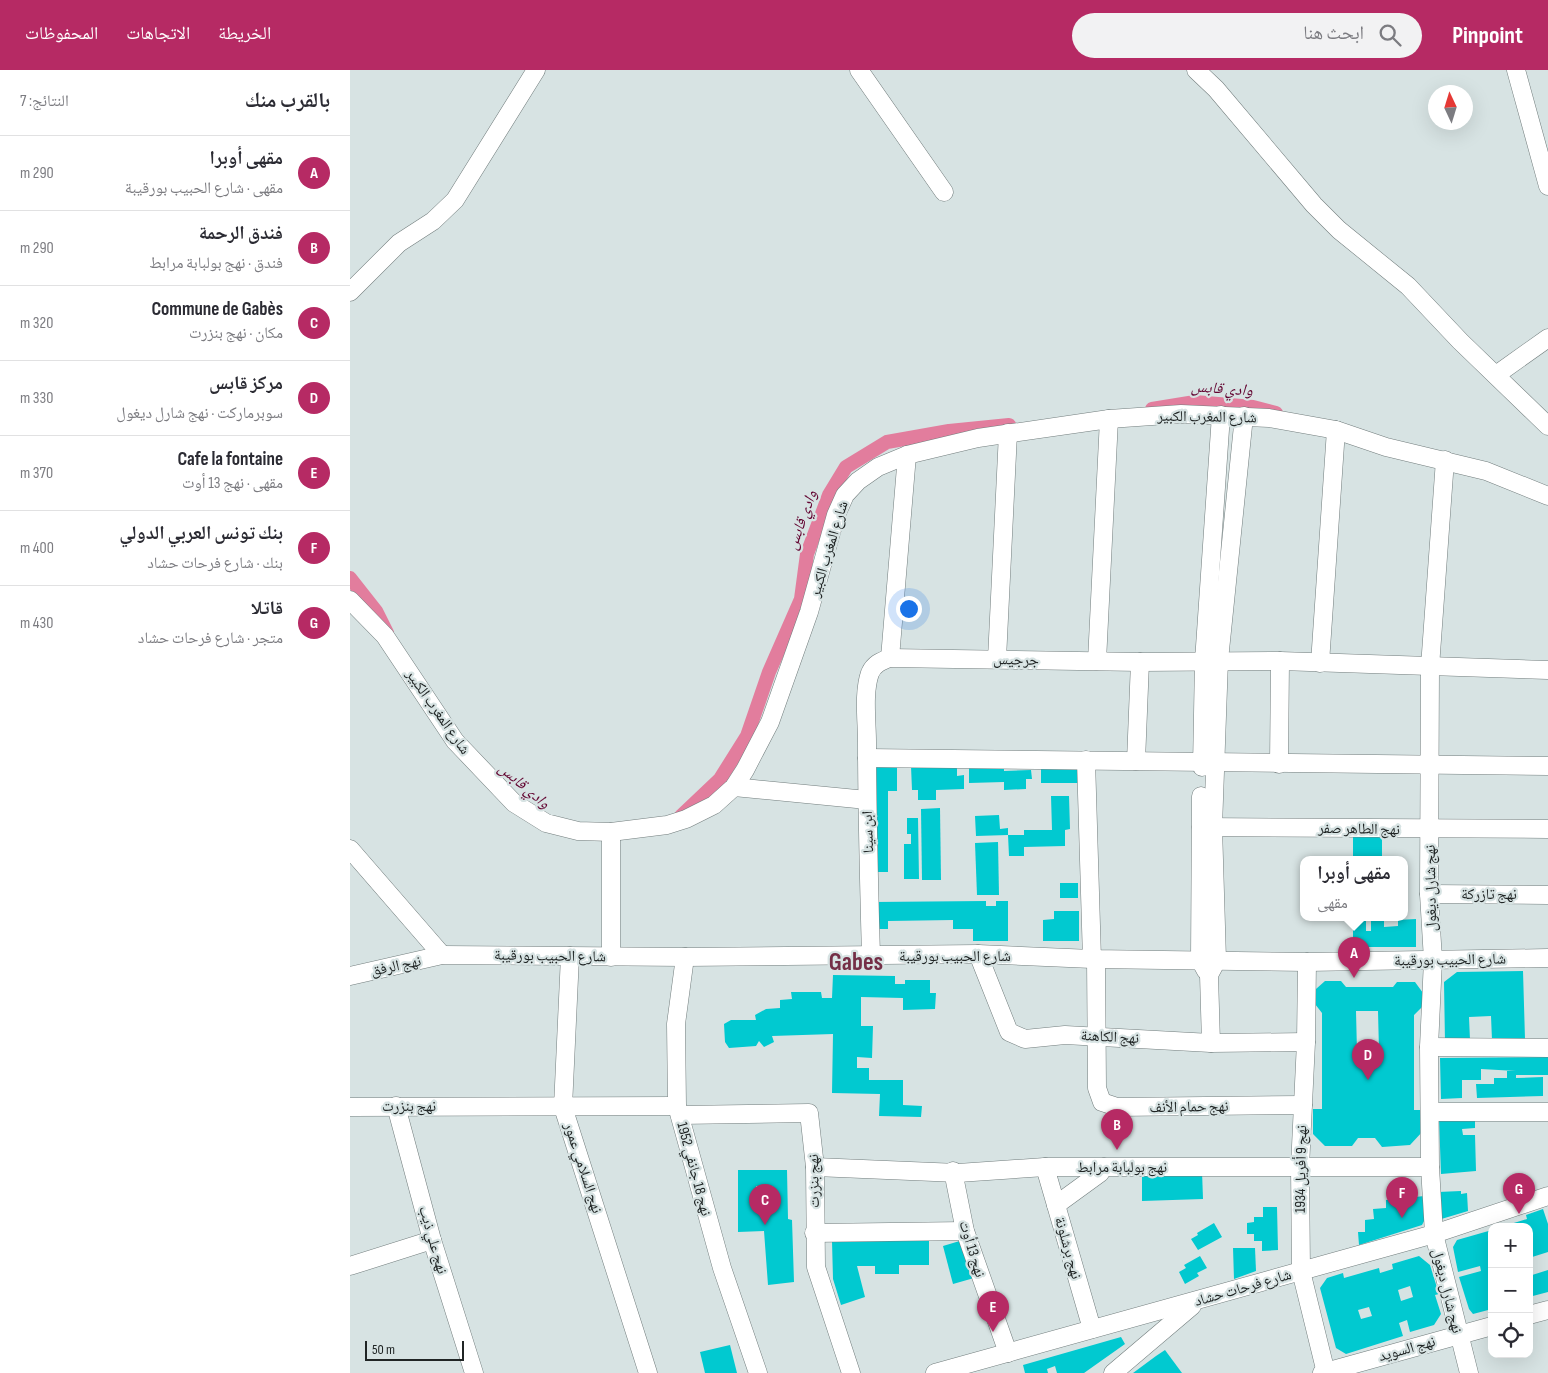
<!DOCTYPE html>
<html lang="ar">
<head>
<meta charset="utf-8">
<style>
	body { margin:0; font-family:"Sofia Sans Condensed","Noto Naskh Arabic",sans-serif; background:#f2f2f3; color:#2b2b33; direction:rtl }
	.controls { position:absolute; right:15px; bottom:15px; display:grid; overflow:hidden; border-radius:10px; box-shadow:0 5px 20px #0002 }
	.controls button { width:45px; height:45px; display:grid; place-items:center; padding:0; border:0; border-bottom:1px solid #e1e1e2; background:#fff; color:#2b2b33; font:25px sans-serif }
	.compass { position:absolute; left:1078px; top:15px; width:45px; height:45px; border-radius:50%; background:#fff; box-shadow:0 5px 20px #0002; rotate:356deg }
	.scale { position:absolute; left:15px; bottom:12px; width:99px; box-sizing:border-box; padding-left:5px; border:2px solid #202525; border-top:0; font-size:14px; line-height:18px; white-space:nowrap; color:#202525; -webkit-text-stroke:4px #d7e3e3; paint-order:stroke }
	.you { position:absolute; left:558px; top:538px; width:18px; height:18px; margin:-12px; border:4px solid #fff; border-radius:50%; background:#1a73e8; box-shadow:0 0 0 8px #1a73e833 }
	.badge { display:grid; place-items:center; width:32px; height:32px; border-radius:50%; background:#b62a64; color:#fff; font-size:16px; font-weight:700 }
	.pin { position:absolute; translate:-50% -41px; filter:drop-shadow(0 1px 2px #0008) }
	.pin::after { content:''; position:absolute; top:26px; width:18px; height:15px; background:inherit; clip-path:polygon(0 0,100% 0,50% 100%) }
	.popup { position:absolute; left:950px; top:786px; width:108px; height:65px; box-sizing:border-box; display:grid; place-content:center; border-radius:10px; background:#fff; filter:drop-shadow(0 1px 4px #0005); font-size:16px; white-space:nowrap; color:#7c7c81 }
	.popup b { font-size:19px; color:#2b2b33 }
	.popup::after { content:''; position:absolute; left:50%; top:100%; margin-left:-10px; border:10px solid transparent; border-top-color:#fff }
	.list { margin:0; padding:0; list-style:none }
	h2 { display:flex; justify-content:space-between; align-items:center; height:65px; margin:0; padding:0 20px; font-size:21px }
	h2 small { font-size:16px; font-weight:400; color:#7c7c81 }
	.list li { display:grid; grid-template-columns:32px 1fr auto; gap:15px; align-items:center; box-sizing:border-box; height:75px; padding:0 20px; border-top:1px solid #e1e1e2 }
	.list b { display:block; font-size:19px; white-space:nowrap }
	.list p { margin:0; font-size:16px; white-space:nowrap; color:#7c7c81 }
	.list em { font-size:16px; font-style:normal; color:#7c7c81 }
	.icon { flex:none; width:28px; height:28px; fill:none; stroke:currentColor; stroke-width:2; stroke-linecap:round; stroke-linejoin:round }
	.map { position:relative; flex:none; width:1198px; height:1303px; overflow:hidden; direction:ltr }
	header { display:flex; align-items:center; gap:30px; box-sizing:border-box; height:70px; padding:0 25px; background:#b62a64; color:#fff }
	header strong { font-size:24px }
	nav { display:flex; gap:28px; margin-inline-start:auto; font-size:18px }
	.search { width:350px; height:45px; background:#f2f2f3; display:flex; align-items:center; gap:12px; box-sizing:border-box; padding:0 18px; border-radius:28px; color:#7c7c81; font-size:19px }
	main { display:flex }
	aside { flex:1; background:#fff }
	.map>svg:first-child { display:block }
</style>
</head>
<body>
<header>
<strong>Pinpoint</strong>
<div class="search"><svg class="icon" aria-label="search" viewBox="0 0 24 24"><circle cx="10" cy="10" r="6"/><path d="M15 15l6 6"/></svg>ابحث هنا</div>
<nav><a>الخريطة</a><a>الاتجاهات</a><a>المحفوظات</a></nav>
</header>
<main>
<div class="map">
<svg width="1198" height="1303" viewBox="0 0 1198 1303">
	<rect width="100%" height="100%" fill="#d7e3e3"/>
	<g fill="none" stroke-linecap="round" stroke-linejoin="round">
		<g stroke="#e27d9d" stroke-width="14">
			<path d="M802,339L845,332L903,337L926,343"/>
			<path d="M0,508L26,541L37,563"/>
			<path d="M331,746L370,709L397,666L419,602L451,529L457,484L479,425L496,397L537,372L599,361L659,355"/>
		</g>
	</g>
	<g fill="#01c9d0" fill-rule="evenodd">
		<path d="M691,692H727L728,713H691Z"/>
		<path d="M619,694H654V701L681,700L682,709H676V719L654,720V712L619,713Z"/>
		<path d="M607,695V706L614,705V719L586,720V730H568V720H562L561,696Z"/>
		<path d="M525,697H547V721H538V802H521Z"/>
		<path d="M701,726H719L720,759L715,760V776L674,777V786H659L658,765L626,766L625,746L649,745L650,759L658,758V765H674V760H702Z"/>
		<path d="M590,738L591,810H572L571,739Z"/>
		<path d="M557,748H568L569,809H554V774H561V764H557Z"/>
		<rect x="1003" y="765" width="29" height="24"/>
		<path d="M648,772L649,825H627L625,773Z"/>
		<rect x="710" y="813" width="18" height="15"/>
		<path d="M636,831V836H646V831H658V871H623V859H603V850L538,851V859H523V832Z"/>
		<path d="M704,841H729V871H693V850L704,849Z"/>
		<path d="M1003,847H1016V861H1021V847H1034V857L1048,856V850L1066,849V877H1003Z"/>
		<path d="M1173,901L1175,969L1142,970L1141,946L1119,947L1120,970L1095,972L1094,912L1107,902Z"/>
		<path d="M483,905L545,906V914H555V910H580V923H586L585,939L553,940V928L511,927V956H523L522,988L507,987V998H519V1010H553V1035L572,1036L571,1047L529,1046L530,1024L482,1023L483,964L422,966L424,972L414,977L409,971L406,976L379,978L375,972L374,954L381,950H406L405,945L416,939L430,938V930L442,929L441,922H471L472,928H482Z"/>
		<path d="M975,911H991L996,917H1043L1047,912H1065L1073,923V936L1064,945V1040H1072L1073,1061L1060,1075L1032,1077L1025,1068H1008L1002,1076H975L963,1064V1039H972V943L965,934L966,919ZM1006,941H1028L1029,981L1007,982Z"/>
		<path d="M1198,987V1005H1166V1008L1193,1007V1026L1127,1028L1126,1014H1144V1008H1157V1001H1166L1131,999V1010H1112V1028L1091,1029L1090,988Z"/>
		<path d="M1125,1047V1058L1112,1059L1113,1065H1125L1126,1101L1091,1104L1089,1048Z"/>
		<path d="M388,1100H437L438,1149L442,1150L444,1212L418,1215L414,1161L388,1162ZM406,1116H423L425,1135L407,1136Z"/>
		<path d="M852,1101L853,1129L792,1131V1102Z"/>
		<path d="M1111,1121V1124L1117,1123L1118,1141L1088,1150V1122Z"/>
		<path d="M1074,1126L1075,1149L1072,1155L1009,1175L1008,1162H1015V1150L1024,1149L1023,1139L1036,1138V1130L1045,1129L1046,1137L1057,1136V1128Z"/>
		<path d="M913,1137H927L928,1180L912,1181V1171H904V1164H897V1153L904,1152V1147H913Z"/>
		<path d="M1193,1139L1198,1154V1182L1179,1188V1157L1154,1156L1177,1149L1176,1145Z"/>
		<path d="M864,1153L872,1167L848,1180L841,1169L848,1165L847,1163Z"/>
		<path d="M1142,1160V1239L1123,1244L1119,1239L1109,1207L1131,1201L1130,1196L1108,1202L1103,1177L1107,1170Z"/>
		<path d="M544,1166V1171H579V1195H549V1204H525V1196H507L515,1227L491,1235L483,1209L482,1171Z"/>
		<path d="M613,1170L624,1208L603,1214L593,1176Z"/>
		<path d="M883,1178H905L906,1201L884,1209Z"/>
		<path d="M850,1186L857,1198L847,1203L849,1206L835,1214L829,1202L836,1198L834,1195Z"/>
		<path d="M1069,1186L1080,1195L1089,1224L1085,1225L1091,1244L1084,1255L1060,1262L1057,1250L1049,1253L1053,1266L996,1284L986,1278L970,1218L977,1208L993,1203L994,1208L1029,1198L1030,1203L1043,1199L1042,1194ZM1060,1216L1063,1227L1051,1231L1048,1220ZM1019,1237L1022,1246L1011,1249L1008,1240Z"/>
		<path d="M1198,1200V1222L1179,1227V1206Z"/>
		<path d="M771,1267L775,1274L734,1303H707L705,1296L697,1299L698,1303H675L673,1295Z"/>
		<path d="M380,1275L387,1303H355L350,1282Z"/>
		<path d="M815,1280L832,1303H783L806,1286Z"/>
	</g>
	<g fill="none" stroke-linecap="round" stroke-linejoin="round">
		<defs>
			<g id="minor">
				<path d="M509,0L594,122"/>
				<path d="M846,0L866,19L964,135L989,160L1058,216L1110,271L1198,356"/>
				<path d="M1166,0L1198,116"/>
				<path d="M0,222L49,173L83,151L105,130L186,0"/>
				<path d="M1146,305L1198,268"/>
				<path d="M1095,390L1080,597L1079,824L1083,890L1079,977L1080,1097L1084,1164L1119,1303"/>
				<path d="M0,530L35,566L105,671L164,733L196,753L228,761L261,762L317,755L336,749L364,735L384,717L395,700L420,652L459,542L486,445L495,425L508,411L528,397L557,385L628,368L759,349L831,344L919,348L986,360L1036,377L1136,401L1198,426"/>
				<path d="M540,588L557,385"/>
				<path d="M647,589L658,363"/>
				<path d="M747,591L759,349"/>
				<path d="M970,593L986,360"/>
				<path d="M517,688L1198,696"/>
				<path d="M736,690L742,889"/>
				<path d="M786,691L790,592"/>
				<path d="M929,694L930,591"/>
				<path d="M852,697L854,591L871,345"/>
				<path d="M384,717L517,730"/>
				<path d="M851,726L850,890L856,901"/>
				<path d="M851,757L1198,759"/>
				<path d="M0,779L92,885"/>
				<path d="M1079,824L1198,825"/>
				<path d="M628,884L659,962L675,969L715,965L861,973L956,972"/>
				<path d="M220,886L213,1037L298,1303"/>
				<path d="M521,886C519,814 517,743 517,672C517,651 513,623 520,603C524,594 531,591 540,588L790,592L930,591L1198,600"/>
				<path d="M261,887V762"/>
				<path d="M335,887L326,954L327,1036L372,1198L408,1303"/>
				<path d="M746,888L747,1018L752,1032L767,1037L953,1035"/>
				<path d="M957,892L956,972L950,1097L951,1201L976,1303"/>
				<path d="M0,906L92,885L335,887L628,884L742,889L957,892L1198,888"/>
				<path d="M861,973L859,905L867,890L863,757L869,590L894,346"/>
				<path d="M1079,977L1198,978"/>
				<path d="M46,1036L82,1170L124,1303"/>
				<path d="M0,1037L327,1036"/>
				<path d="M1080,1042H1198"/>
				<path d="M330,1045L459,1043L465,1097L466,1197L501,1303"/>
				<path d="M465,1097L608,1103L695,1097H1080"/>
				<path d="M695,1097L742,1259"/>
				<path d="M603,1101L615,1161L658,1283"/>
				<path d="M706,1135L750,1103L754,1097"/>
				<path d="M464,1163L615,1161"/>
				<path d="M0,1196L82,1170"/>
				<path d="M1179,1245L1198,1240"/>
				<path d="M585,1303L1084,1164L1198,1126"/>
				<path d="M763,1303L842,1236"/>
				<path d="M972,1303L1142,1256"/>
			</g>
		</defs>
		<use href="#minor" stroke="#727d7d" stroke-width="19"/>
		<use href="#minor" stroke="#fff" stroke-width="18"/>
	</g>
	<g text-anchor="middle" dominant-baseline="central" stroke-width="4.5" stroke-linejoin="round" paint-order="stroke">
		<g font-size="15" fill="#202525" stroke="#d7e3e3">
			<text transform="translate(857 347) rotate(1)">شارع المغرب الكبير</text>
			<text transform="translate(479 479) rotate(-73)">شارع المغرب الكبير</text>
			<text transform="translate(666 590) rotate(1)">جرجيس</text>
			<text transform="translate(88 642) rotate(55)">شارع المغرب الكبير</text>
			<text transform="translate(1009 759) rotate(1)">نهج الطاهر صفر</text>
			<text transform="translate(518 762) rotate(-92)">ابن سينا</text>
			<text transform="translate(1081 818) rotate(-91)">نهج شارل ديغول</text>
			<text x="1139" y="824">نهج تازركة</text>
			<text transform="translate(200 886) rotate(1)">شارع الحبيب بورقيبة</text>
			<text x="605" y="886">شارع الحبيب بورقيبة</text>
			<text transform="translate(1100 890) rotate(-1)">شارع الحبيب بورقيبة</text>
			<text transform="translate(46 896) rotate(-12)">نهج الرفق</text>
			<text transform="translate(760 967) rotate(3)">نهج الكاهنة</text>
			<text x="59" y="1036">نهج بنزرت</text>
			<text transform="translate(839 1037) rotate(-1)">نهج حمام الأنف</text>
			<text x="772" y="1097">نهج بولبابة مرابط</text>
			<text transform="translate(233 1098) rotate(72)">نهج السلامي عمور</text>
			<text transform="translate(344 1099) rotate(75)">نهج 18 جانفي 1952</text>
			<text transform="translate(951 1099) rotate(-89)">نهج 9 أفريل 1934</text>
			<text transform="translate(464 1111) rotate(-91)">نهج بنزرت</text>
			<text transform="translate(83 1170) rotate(74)">نهج علي ذيب</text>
			<text transform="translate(718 1178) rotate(74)">نهج برشلونة</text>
			<text transform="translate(622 1179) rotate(73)">نهج 13 أوت</text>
			<text transform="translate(893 1218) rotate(-16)">شارع فرحات حشاد</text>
			<text transform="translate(1097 1221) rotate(76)">نهج شارل ديغول</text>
			<text transform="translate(1057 1279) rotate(-16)">نهج السويد</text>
		</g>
		<g font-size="16" font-style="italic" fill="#620330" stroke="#d7e3e3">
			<text transform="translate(872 319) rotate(4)">وادي قابس</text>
			<text transform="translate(452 450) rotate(-70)">وادي قابس</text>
			<text transform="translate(174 716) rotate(40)">وادي قابس</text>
		</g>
		<g font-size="25" font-weight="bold" fill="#742f47" stroke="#d7e3e3">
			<text x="506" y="892">Gabes</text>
		</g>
	</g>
</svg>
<div class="controls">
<button>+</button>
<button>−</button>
<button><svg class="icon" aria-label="locate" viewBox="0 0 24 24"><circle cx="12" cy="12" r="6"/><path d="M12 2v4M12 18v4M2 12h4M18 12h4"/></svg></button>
</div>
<svg class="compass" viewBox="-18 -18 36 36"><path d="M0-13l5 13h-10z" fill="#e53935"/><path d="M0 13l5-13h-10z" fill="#7c7c81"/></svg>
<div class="scale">50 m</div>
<div class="you"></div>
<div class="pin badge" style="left:1004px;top:908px">A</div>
<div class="popup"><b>مقهى أوبرا</b>مقهى</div>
<div class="pin badge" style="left:767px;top:1080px">B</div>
<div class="pin badge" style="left:415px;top:1155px">C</div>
<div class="pin badge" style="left:1018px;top:1010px">D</div>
<div class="pin badge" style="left:643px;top:1262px">E</div>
<div class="pin badge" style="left:1052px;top:1148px">F</div>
<div class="pin badge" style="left:1169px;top:1144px">G</div>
</div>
<aside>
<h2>بالقرب منك<small>النتائج: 7</small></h2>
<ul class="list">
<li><span class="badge">A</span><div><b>مقهى أوبرا</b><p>مقهى · شارع الحبيب بورقيبة</p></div><em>290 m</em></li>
<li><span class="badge">B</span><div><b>فندق الرحمة</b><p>فندق · نهج بولبابة مرابط</p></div><em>290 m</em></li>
<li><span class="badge">C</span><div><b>Commune de Gabès</b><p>مكان · نهج بنزرت</p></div><em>320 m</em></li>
<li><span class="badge">D</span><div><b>مركز قابس</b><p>سوبرماركت · نهج شارل ديغول</p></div><em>330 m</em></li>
<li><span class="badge">E</span><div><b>Cafe la fontaine</b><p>مقهى · نهج 13 أوت</p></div><em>370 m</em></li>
<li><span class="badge">F</span><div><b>بنك تونس العربي الدولي</b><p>بنك · شارع فرحات حشاد</p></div><em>400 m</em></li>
<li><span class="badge">G</span><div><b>قاتلا</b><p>متجر · شارع فرحات حشاد</p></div><em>430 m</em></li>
</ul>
</aside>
</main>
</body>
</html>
